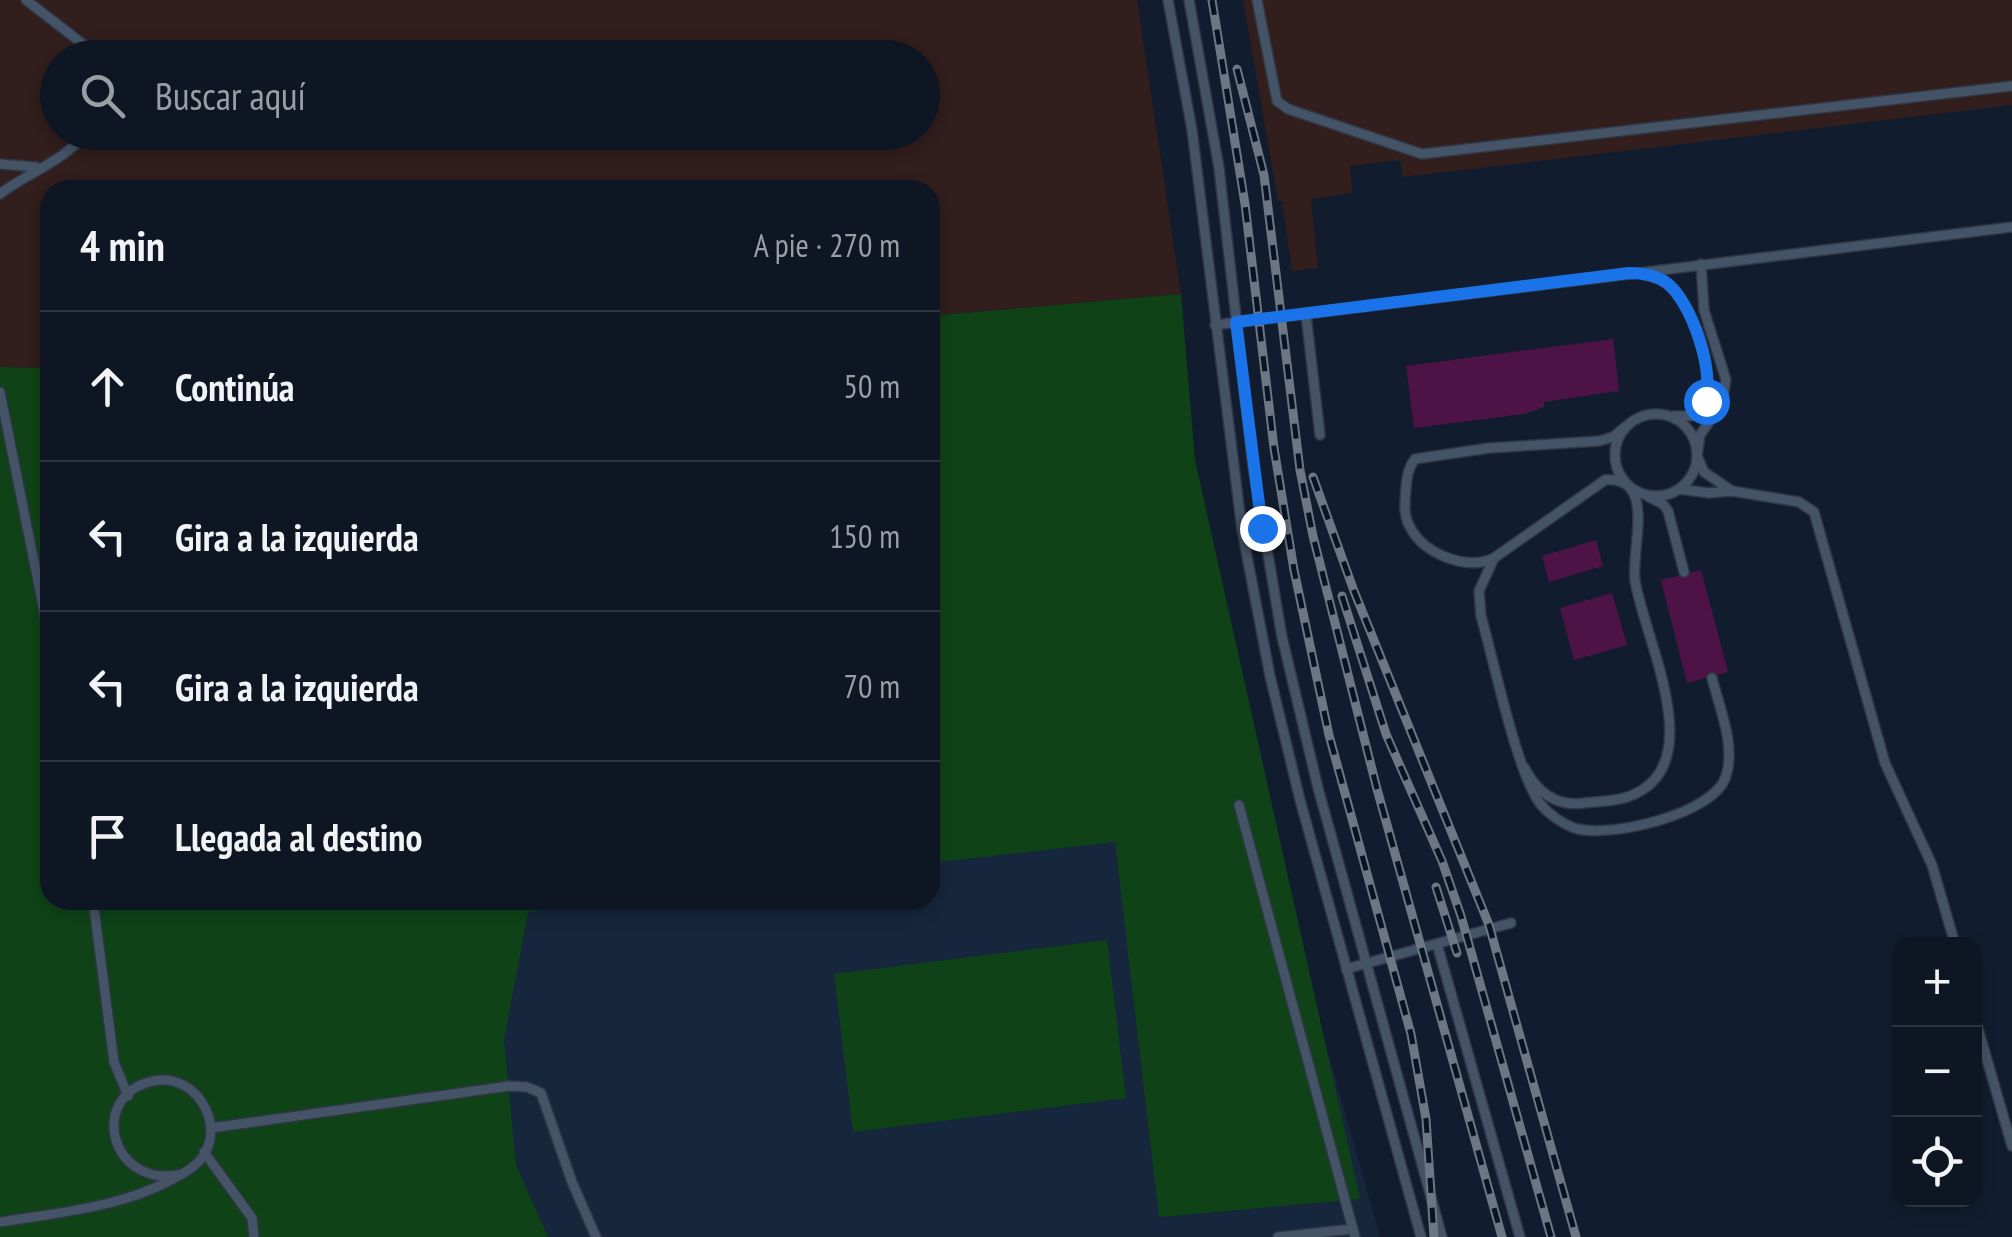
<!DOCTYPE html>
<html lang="es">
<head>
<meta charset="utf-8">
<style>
	body { margin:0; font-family:"PT Sans Narrow",sans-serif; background:#1b232f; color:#f1f3f6 }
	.controls { position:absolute; right:30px; bottom:30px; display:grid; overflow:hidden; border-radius:20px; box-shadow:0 5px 15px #0003 }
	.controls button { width:90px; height:90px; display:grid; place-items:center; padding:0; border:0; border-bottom:2px solid #2d3540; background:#0d1622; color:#f1f3f6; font:50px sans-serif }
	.stop { position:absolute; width:30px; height:30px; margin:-22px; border:8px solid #1a73e8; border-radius:50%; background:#fff }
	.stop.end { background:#1a73e8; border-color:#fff; box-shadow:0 2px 10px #0008 }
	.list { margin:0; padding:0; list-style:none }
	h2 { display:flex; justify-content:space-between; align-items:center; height:130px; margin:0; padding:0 40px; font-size:42px }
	h2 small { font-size:32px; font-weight:400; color:#9a9fa5 }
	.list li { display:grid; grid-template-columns:65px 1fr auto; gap:30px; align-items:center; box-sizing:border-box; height:150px; padding:0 40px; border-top:2px solid #2d3540 }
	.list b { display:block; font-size:38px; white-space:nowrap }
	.list em { font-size:32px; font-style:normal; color:#9a9fa5 }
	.icon { flex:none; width:55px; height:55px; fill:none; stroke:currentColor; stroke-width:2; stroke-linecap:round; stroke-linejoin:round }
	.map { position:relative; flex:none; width:2012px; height:1237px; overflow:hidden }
	.search { position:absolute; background:#0d1622; box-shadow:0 5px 15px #0003; left:40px; top:40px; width:900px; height:110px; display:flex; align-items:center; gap:25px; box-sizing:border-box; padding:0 35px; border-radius:55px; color:#9a9fa5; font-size:38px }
	.panel { position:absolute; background:#0d1622; box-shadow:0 5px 15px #0003; left:40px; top:180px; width:900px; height:730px; border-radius:30px }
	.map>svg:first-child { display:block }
</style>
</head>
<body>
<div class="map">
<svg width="2012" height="1237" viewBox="0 0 2012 1237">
	<rect width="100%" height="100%" fill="#111d2e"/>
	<g fill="#311e1d" fill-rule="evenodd">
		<path d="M0,0H1137L1181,294L930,316V190H50V368L0,367ZM58,58H922V132H58Z"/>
		<path d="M1243,0H2012V105L1403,177L1400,160L1350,166L1352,193L1311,199L1318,268L1292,271L1282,201H1278Z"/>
	</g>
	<path fill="#16263c" d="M1119,309L1380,1237H0L50,900H930V328Z"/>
	<g fill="#0f4317">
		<path d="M1181,294L1195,460L1360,1199L1159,1217L1115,842L930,863V316Z"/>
		<path d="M0,367L50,368V900H622L528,912L504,1040L516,1165L548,1237H0Z"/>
		<path d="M1107,940L1126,1098L853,1132L834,974Z"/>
	</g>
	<g fill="#4e1346">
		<path d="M1613,339L1619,391L1544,402V407L1524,414L1414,428L1406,366Z"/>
		<path d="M1596,540L1603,566L1549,582L1542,556Z"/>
		<path d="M1701,570L1728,672L1687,683L1661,580Z"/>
		<path d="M1612,593L1627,645L1574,660L1560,608Z"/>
	</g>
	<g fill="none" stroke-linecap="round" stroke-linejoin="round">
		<defs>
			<g id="lane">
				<path d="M26,0L101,58"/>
				<path d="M1168,0L1192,130L1242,530L1270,676L1300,800L1421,1237"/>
				<path d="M1189,0L1219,168L1253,466L1282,637L1318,788L1442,1237"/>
				<path d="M1257,0L1277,101L1288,109L1422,154L2012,86"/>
				<path d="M82,140L98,132"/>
				<path d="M0,164L36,167"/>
				<path d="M0,194C24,175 72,157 85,132"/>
				<path d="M1642,274C1655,276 1667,281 1676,292C1698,319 1725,393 1691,416H1674"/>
				<path d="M1306,315L1320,435"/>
				<path d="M1215,325L2012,227"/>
				<path d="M0,392L50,641"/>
				<circle cx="1656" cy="455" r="41"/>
				<path d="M1679,489L1709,493L1732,491L1704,472L1697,456L1700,435L1722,403L1726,380L1704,310L1701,264"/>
				<path d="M1732,491L1799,502L1814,512L1885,763L1932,865L1955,944"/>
				<path d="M1649,497L1663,504L1668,511L1684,572"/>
				<path d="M1492,559C1465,570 1424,554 1410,527C1403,515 1405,501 1406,488C1407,477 1408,468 1415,459L1489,448L1599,441L1613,437L1625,427"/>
				<path d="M1524,767C1537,792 1555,807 1584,803C1599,801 1616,802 1630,796C1712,765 1643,637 1635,580C1631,547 1657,476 1605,480L1494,558L1479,591L1481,616C1493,657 1518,779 1542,806C1550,815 1563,824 1574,828C1609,839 1715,814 1726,776C1736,745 1719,707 1712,678"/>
				<path d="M1239,805L1355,1237"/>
				<path d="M93,900L114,1062L128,1096"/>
				<path d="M1437,944L1520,1237"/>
				<path d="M1346,969L1511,923"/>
				<path d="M1974,1015L2012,1146"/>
				<path d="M211,1128L509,1086L527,1087L541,1093L572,1182L596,1237"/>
				<path d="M204,1152L252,1218L254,1237"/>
				<path d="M0,1222C65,1212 134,1206 190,1169C235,1139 200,1067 149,1082C89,1099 111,1186 177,1175"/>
				<path d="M1278,1237L1353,1229"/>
			</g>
		</defs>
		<use href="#lane" stroke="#2f3644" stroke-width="12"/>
		<use href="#lane" stroke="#445366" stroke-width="9"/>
		<defs>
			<g id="rail">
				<path d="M1212,0L1245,204L1274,448L1294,570L1329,735L1411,1034L1426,1119L1434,1237"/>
				<path d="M1237,69L1264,175L1300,470L1313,536L1377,789L1502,1237"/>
				<path d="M1313,477L1354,591L1489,925L1576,1237"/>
				<path d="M1342,596L1386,734L1442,861L1461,916L1551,1237"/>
				<path d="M1436,887L1457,953"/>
			</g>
		</defs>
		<use href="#rail" stroke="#6c7685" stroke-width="9"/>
		<use href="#rail" stroke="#081424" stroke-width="5" stroke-dasharray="15" stroke-linecap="butt"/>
	</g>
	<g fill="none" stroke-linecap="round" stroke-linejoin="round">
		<path stroke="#1a73e8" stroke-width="12" d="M1262,528L1236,322L1629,273C1643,273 1656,275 1667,283C1692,303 1714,371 1706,401"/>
	</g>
</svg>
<div class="controls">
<button>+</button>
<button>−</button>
<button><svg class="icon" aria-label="locate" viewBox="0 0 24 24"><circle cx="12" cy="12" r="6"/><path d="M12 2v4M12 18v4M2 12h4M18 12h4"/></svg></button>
</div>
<div class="stop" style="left:1706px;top:401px"></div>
<div class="stop end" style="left:1262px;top:528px"></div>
<div class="search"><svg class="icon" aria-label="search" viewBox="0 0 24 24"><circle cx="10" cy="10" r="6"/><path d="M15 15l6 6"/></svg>Buscar aquí</div>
<section class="panel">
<h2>4 min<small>A pie · 270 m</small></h2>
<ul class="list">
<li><svg class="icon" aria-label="ahead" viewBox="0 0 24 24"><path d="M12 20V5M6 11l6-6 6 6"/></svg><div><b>Continúa</b></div><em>50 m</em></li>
<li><svg class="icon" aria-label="left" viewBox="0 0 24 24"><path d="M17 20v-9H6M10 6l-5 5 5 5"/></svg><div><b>Gira a la izquierda</b></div><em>150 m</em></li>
<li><svg class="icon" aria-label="left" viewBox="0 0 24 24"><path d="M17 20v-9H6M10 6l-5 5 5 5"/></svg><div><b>Gira a la izquierda</b></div><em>70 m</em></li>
<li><svg class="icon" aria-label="arrive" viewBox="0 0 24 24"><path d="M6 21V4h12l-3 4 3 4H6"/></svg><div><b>Llegada al destino</b></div></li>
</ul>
</section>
</div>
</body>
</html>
